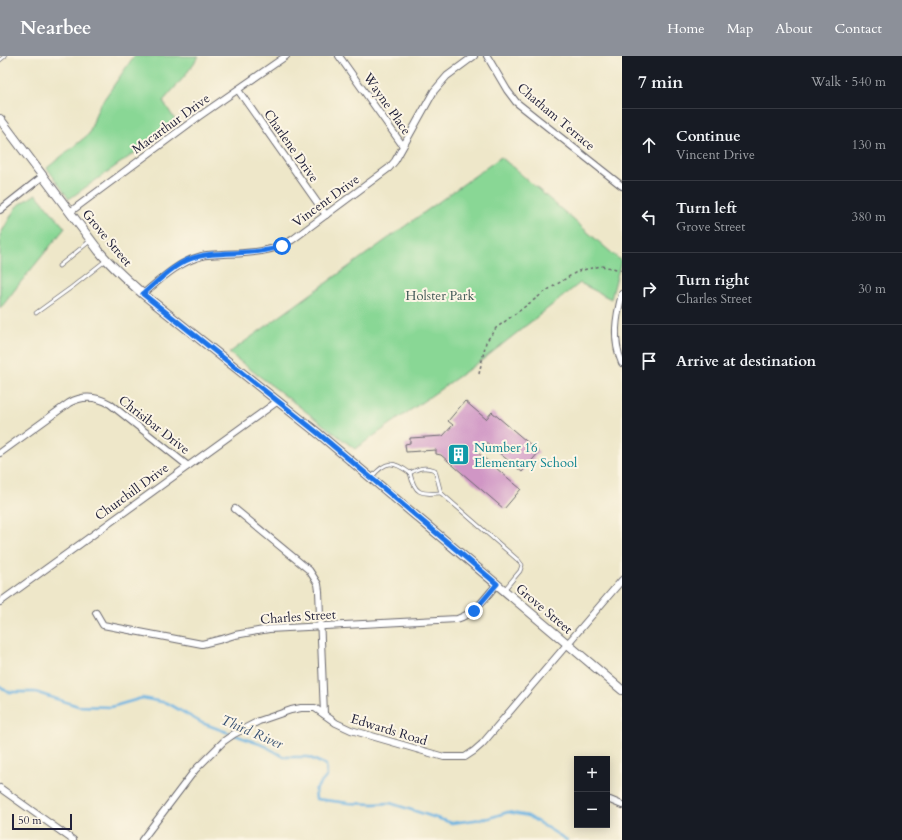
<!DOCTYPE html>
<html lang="en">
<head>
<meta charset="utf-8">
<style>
	body { margin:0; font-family:Cardo,serif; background:#20242c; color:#f1f3f6 }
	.controls { position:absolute; right:12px; bottom:12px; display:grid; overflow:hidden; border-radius:0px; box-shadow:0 2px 10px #0003 }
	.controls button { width:36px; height:36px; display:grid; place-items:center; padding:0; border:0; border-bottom:1px solid #363941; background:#171b24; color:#f1f3f6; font:20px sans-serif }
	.scale { position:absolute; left:12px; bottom:10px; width:60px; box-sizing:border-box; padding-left:4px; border:2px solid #22223b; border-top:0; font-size:11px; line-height:14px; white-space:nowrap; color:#22223b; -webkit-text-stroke:3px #fcf5e5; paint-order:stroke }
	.stop { position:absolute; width:12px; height:12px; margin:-9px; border:3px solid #1a73e8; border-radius:50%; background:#fff }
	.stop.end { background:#1a73e8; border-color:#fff; box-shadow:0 1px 4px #0008 }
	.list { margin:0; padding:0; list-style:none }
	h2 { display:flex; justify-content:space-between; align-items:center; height:52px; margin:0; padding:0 16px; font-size:17px }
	h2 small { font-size:13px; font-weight:400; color:#9ea1a6 }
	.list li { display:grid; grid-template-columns:26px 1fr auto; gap:12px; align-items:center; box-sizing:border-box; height:72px; padding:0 16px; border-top:1px solid #363941 }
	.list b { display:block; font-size:15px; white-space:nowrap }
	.list p { margin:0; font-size:13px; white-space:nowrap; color:#9ea1a6 }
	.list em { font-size:13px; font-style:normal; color:#9ea1a6 }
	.icon { flex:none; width:22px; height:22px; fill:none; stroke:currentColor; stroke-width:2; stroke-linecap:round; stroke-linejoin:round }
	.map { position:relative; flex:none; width:622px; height:784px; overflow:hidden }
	header { display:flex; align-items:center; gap:24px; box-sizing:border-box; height:56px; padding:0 20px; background:#8c9099; color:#fff }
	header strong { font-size:19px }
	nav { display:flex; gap:22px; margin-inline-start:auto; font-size:14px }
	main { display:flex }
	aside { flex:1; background:#171b24 }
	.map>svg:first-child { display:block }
</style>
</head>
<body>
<header>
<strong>Nearbee</strong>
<nav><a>Home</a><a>Map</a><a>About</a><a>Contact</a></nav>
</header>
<main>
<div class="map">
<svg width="622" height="784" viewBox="0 0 622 784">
	<rect width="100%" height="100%" fill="#fcf5e5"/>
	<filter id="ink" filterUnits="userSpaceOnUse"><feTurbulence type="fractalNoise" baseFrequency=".025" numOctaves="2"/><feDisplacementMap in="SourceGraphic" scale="8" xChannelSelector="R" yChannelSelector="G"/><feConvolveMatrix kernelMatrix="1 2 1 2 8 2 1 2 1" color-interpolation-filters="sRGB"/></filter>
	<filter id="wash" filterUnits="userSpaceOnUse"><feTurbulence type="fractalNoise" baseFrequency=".012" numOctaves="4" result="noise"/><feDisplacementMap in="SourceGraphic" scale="16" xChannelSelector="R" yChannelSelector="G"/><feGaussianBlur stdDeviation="0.9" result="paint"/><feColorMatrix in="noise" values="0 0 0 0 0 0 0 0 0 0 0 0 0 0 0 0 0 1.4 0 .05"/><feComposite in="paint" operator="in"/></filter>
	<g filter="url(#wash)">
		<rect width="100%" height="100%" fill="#eee7c9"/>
		<g fill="#89d795" stroke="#567c68">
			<path d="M134,0H199L184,21L163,45L177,67L69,143L47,112L89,78L98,52Z"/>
			<path d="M501,101L621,205L611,243L580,227L485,302L355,393L229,297Z"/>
			<path d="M36,138L65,172L20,227L0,253V179L16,151Z"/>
		</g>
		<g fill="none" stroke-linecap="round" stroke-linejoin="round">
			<path stroke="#6ab2e2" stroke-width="2.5" d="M0,630L7,636H35L78,650L111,651L142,642L167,647L202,667L265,690L284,701H308L326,709L327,720L315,734L316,743L349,747L374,748L390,747L452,767L489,762L508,756L528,760L567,784"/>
		</g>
		<g id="blocks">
			<path fill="#d096c5" d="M465,345L486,363L492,356L539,396L522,416L486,386L477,396L521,433L504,453L441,399L436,398V394L406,396L405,388L410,387V382L443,380L453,369L448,365Z"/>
		</g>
	</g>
	<g filter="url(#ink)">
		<use href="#blocks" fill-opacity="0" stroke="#69676d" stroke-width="1"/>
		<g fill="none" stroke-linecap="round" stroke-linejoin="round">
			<defs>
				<g id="service">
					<path d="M0,4L5,0"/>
					<path d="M59,210L90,185"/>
					<path d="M36,257L72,231L105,205"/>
					<path d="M410,417C419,412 425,410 435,414L441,437"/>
					<path d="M372,421C386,404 393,405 410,417C415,439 421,438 441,437L519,505L522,509L520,515L504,534"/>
				</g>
				<g id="minor">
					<path d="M339,0L403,90"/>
					<path d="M487,0L507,34L516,46L622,130"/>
					<path d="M238,34L326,159"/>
					<path d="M0,154L43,120"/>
					<path d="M70,156L198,61L286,0"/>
					<path d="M143,238C161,223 178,206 202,200C209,198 216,199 223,198C247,197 271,197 292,184L389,112L395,105L434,35L447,20L474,0"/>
					<path d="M622,238C616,261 612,284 622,307"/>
					<path d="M0,397L69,347C83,339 96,340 110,348L188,410"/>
					<path d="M235,453L309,514L318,528L319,535L324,658"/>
					<path d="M0,546L278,345"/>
					<path d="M96,557L103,569L202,588L222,583L235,579L269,573L457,563C476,557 484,543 497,528"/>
					<path d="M0,732L73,784"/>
					<path d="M610,744L622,749"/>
					<path d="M142,784L195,714L224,685L234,678L259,665L291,654L301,652H315L336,667L351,674L444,701H465L474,695L482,688L622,524"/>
				</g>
				<path id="tertiary" d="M0,63L99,195C112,211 127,224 143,238L319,378L622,634"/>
			</defs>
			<use href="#service" stroke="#69676d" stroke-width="4.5"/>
			<use href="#minor" stroke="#69676d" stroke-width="8"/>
			<use href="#tertiary" stroke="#69676d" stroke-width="10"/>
			<path stroke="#69676d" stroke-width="1.5" stroke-dasharray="3 3" stroke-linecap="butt" d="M479,318L486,286L496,272L546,235L578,215L601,210L622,214"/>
			<use href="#service" stroke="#fff" stroke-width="3"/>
			<use href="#minor" stroke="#fff" stroke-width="6"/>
			<use href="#tertiary" stroke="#fff" stroke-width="8"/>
		</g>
	</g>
	<g fill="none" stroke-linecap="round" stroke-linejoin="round" filter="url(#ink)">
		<path stroke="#1a73e8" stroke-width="5" d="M282,190C252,201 218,193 190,203C172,210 157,226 143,238L319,378L497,528L474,555"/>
	</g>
	<defs>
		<symbol id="building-square" viewBox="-11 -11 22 22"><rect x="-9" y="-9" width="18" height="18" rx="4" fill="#0f9aa8" stroke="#fcf5e5"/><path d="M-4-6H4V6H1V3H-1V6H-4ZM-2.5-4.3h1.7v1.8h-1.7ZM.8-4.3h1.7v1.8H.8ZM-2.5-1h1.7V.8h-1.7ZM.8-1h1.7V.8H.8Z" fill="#fff"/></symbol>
	</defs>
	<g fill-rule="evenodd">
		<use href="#building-square" x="446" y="386" width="25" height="25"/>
	</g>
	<g text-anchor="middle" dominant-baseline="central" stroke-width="4" stroke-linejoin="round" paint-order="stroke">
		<g font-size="13" fill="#22223b" stroke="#fcf5e5">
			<text transform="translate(387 48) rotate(55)">Wayne Place</text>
			<text transform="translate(556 61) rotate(40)">Chatham Terrace</text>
			<text transform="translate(171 68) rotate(-36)">Macarthur Drive</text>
			<text transform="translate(291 90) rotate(55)">Charlene Drive</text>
			<text transform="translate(326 145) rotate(-36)">Vincent Drive</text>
			<text transform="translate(107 182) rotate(50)">Grove Street</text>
			<text transform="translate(154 369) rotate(38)">Chrisibar Drive</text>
			<text transform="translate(132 436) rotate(-36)">Churchill Drive</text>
			<text transform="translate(544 553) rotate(40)">Grove Street</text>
			<text transform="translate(298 561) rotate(-4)">Charles Street</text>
			<text transform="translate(389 674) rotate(17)">Edwards Road</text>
		</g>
		<g font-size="13" fill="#415856" stroke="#fcf5e5">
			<text x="440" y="240">Holster Park</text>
		</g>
		<g font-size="13" fill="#0d838f" stroke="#fcf5e5" text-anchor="start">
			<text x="474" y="392">Number 16<tspan x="474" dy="15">Elementary School</tspan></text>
		</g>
		<g font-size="14" font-style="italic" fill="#3b5475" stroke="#fcf5e5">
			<text transform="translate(252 676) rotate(23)">Third River</text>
		</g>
	</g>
</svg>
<div class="controls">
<button>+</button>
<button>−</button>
</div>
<div class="scale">50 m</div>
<div class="stop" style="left:282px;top:190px"></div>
<div class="stop end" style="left:474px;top:555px"></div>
</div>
<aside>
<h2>7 min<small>Walk · 540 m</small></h2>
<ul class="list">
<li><svg class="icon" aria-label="ahead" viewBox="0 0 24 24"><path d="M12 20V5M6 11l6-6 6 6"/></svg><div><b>Continue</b><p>Vincent Drive</p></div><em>130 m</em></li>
<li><svg class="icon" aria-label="left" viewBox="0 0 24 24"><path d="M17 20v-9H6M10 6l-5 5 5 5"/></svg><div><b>Turn left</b><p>Grove Street</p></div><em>380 m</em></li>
<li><svg class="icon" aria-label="right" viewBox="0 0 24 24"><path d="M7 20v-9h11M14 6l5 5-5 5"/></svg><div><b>Turn right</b><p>Charles Street</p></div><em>30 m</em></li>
<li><svg class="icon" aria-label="arrive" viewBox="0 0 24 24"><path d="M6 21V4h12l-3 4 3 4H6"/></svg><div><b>Arrive at destination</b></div></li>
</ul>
</aside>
</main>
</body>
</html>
